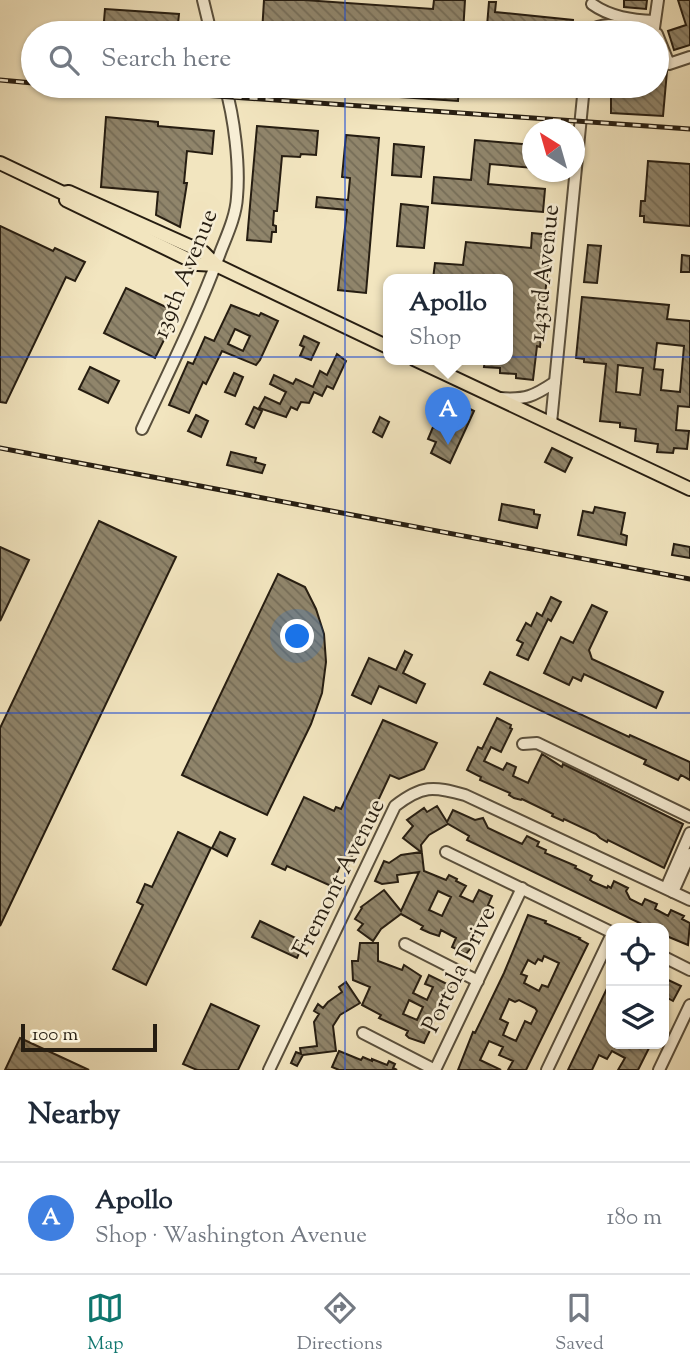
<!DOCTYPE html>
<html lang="en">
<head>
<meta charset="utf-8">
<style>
	body { margin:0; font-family:"Sorts Mill Goudy",serif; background:#f2f2f3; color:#1f2937 }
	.controls { position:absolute; right:21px; bottom:21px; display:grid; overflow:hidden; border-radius:14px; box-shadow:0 2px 5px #0004 }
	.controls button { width:63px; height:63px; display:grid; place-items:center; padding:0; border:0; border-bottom:2px solid #e0e1e3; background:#fff; color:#1f2937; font:35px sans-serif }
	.compass { position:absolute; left:522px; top:119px; width:63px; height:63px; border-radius:50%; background:#fff; box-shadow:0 2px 5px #0004; rotate:323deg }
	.scale { position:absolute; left:21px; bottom:18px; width:136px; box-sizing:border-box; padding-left:7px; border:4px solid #261d11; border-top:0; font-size:19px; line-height:24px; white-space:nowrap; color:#261d11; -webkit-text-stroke:5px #f7eed5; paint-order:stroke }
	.you { position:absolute; left:298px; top:637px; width:24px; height:24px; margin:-18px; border:5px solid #fff; border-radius:50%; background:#1a73e8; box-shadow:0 0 0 10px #1a73e833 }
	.badge { display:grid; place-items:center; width:46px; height:46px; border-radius:50%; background:#0f766e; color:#fff; font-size:23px; font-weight:700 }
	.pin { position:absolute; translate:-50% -58px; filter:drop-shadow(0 2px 4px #0008) }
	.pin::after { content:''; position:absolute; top:37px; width:24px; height:21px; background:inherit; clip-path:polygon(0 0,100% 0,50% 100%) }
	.popup { position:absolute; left:383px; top:274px; width:130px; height:91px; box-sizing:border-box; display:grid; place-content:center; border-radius:14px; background:#fff; filter:drop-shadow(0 2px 5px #0005); font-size:23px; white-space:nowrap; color:#747a83 }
	.popup b { font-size:26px; color:#1f2937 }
	.popup::after { content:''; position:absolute; left:50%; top:100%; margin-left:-14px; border:14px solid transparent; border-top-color:#fff }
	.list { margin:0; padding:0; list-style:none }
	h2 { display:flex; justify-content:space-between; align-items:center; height:91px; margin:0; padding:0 28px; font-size:30px }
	h2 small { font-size:23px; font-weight:400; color:#747a83 }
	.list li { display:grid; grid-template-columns:46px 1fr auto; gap:21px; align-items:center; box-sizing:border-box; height:112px; padding:0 28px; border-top:2px solid #e0e1e3 }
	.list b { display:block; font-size:26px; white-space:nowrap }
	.list p { margin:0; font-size:23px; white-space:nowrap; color:#747a83 }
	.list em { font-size:23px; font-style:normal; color:#747a83 }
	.icon { flex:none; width:38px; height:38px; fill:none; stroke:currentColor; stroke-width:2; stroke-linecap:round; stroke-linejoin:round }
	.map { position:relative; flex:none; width:690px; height:1070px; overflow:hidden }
	.search { position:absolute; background:#fff; box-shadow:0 2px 5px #0004; left:21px; right:21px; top:21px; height:77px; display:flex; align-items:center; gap:18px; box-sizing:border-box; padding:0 24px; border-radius:38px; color:#747a83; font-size:26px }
	.sheet { height:203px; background:#fff }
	nav { display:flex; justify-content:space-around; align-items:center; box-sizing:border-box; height:98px; border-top:2px solid #e0e1e3; background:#fff; font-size:19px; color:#747a83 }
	nav a { display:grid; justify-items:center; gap:4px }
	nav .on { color:#0f766e }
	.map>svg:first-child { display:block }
</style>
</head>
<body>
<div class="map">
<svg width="690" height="1070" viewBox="0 0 690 1070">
	<defs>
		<pattern id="building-back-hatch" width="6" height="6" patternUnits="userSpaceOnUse" patternTransform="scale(1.75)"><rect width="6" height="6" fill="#90856b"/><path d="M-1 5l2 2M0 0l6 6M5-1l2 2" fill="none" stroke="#756c57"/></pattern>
	</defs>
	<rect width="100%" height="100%" fill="#f2e5bf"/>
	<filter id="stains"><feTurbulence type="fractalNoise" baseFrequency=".00286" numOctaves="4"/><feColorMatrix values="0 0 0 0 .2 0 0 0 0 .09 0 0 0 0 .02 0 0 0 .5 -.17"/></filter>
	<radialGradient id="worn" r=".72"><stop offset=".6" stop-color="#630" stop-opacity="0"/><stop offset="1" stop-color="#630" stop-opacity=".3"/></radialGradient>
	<g fill="url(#building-back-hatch)" stroke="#261d11" stroke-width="2" fill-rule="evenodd">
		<path d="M264,0H304L433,9L434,0H465L463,33H262Z"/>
		<path d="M624,0H647L646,9L624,7Z"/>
		<path d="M678,0H690V45L674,50L668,31L686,25Z"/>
		<path d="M489,2H496L495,12L573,20L572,32L487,26Z"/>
		<path d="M105,9L179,14L177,33H103Z"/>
		<path d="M657,70L667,71L663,116L611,113V96L623,97L624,86H657Z"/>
		<path d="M340,86H459L458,101L340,93Z"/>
		<path d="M106,117L158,122V126L214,131L212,154L187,151L184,183H187L180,227L156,215L158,192L101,187Z"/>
		<path d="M257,126L318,131L316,155L301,154L300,157L282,156L277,211H274L273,225L276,226V232H272L271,242L247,240Z"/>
		<path d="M346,135L379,138L366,293L338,290L347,210L316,207L317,197L348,200L350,178L342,177Z"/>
		<path d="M475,140L533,145V168L490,164L488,184L545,189L543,212L432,203L434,177L471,180Z"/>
		<path d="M394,144L424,147L421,177L392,175Z"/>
		<path d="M648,161L690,164V226L644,222V216H640L641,201H645Z"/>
		<path d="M401,204L428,207L424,248L397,246Z"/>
		<path d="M0,226L53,251L55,248L85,262L75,281L66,277L6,403L0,402Z"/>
		<path d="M532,233L551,235L540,347L537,346L533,380L516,378V374L500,373V368L484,367L485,359H508V279H433L435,263L463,265L466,242L531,248Z"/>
		<path d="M588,245L601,246L597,283L584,282Z"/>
		<path d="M682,255L690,256V272H681Z"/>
		<path d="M126,288L172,310L168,317L174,320L155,358L104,333Z"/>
		<path d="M582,297L669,305L667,319L690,321V407L678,406L676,430L689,431L687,449L674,448L673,453L657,452L658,444L635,441L636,429L620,427V423L600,421L606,364L584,362V359L576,358ZM657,343L684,346L680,392L661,390L663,370L654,369ZM618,365L643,368L640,395L616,392Z"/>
		<path d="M231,305L259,316L261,313L278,321L260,360L256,365L222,351L206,384L203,382L189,413L169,405L188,362L193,364L205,337L214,341ZM235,329L250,336L243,351L228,344Z"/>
		<path d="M304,336L319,343L311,360L300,356L304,347L300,345Z"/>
		<path d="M337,354L346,361L333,389L327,386L322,396L314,392L309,403L301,402L297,410L291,407L286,417L259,408L265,397L280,404L286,392L270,384L274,375L293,384L296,379L313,387L320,371L327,375Z"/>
		<path d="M90,367L119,381L108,403L79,389Z"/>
		<path d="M234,373L243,377L235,396L225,392Z"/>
		<path d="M460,404L474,411L450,463L431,453L436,442L428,439L433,427L446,433Z"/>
		<path d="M254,407L262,411L254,428L246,424Z"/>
		<path d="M196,415L208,421L201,437L188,431Z"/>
		<path d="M380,417L389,422L382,437L373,432Z"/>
		<path d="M552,448L572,458L565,472L545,462Z"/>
		<path d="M231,452L256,458L255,462L265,465L262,473L227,465Z"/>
		<path d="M502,504L534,510V514L540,515L537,528L499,520Z"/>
		<path d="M595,507L625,513L621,534L627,536L626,545L578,535L583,511L593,513Z"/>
		<path d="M99,521L176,557L0,926V728Z"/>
		<path d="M674,544L690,547V558L672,555Z"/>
		<path d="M0,547L29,560L0,621Z"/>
		<path d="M278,574L305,587L316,609L324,634L326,662L322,693L311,724L267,815L182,775Z"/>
		<path d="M551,597L561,602L551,621L548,619L528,660L517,655L523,643L517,640L526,623L531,626L537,613L542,616Z"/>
		<path d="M592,605L607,612L589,650L592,659L663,692L656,708L584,674L581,681L573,677L569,685L544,673L561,637L573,643Z"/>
		<path d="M405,651L412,655L403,673L425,684L416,703L379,686L371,704L352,695L369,658L396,670Z"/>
		<path d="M490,672L629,737L630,735L690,762V780L681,775L678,780L644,764L646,760L484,684Z"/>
		<path d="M497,718L511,725L510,728L512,729L501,752L491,747L484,761L503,770L507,763L516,767L513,776L528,783L542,754L562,767L563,764L683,824L664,868L608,840L607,842L600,838L596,834L564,819L563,821L552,816L553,814L522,799L521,800L514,798L509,795L510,793L480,780L481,777L467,770L478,747L482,749Z"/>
		<path d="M383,720L437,743L424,769L399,779L390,775L347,867L341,864L331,886L287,866L285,870L272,864L304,797L334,811L336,807L341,809Z"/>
		<path d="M437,806L447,822L453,810L475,820L483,818L488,828L522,844L527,836L539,842L537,846L546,850L545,853L576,866L575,868L592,876L590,880L593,882L607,888L608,886L611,888L614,881L628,888L626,891L630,899L642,905L645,899L657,904L655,909L668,916L671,910L684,916L682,919L690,923L688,945L664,935V928H650L467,840L469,836L448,824L429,835L421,845L424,871L446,880L449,875L457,879L456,881L466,886L460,896L473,902L479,890L492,896L488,905L493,908L490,915L486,913L470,949L466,954L452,947L456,938L441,930L439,936L430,933L421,929L423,926L401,914L381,929L373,941L358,930L363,924L355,919L362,908L361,907L384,890L401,911L419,872L397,875L398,882L382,884L375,881L384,861L389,863L401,855L421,852L403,838L413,826L407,820L424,808L427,812ZM438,891L451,897L442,916L429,910Z"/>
		<path d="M178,832L211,848L146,985L113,969L143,905L137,902L145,884L152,887Z"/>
		<path d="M220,832L235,839L227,856L212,848Z"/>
		<path d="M528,915L546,921L545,923L580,938L579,939L588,944L526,1070H508L513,1061L499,1055L503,1047L489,1041L480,1060L501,1070H458L473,1032L475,1033L504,973ZM544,956L559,963L548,987L542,985L539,991L524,983L527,976L521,974L528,960L535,964L538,959L542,961ZM509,999L515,1002L519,1000L535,1008L537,1011L531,1024L525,1021L516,1041L503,1035L508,1023L500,1019Z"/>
		<path d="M260,921L304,942L297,958L252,937Z"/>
		<path d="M360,943H378V961L402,970L404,965L421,976L413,993L427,1000L433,987L425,984L429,975L451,986L424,1043L409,1038L406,1035L408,1031L379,1018L381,1015L362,1005L370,987L353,980L352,961H358ZM409,1000L423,1007L417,1020L403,1014Z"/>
		<path d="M664,978L681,986L673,1001L664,996Z"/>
		<path d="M611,980V1044H623L629,1047L631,1044H651L638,1070H618L625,1058L612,1051L607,1059L599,1055L592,1070H568Z"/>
		<path d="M346,982L360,1003L340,1015L333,1026L336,1051L303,1055L297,1066L291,1063L296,1052L301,1054L300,1048L317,1046L314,1022L319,1014L314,1011L318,1004L323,1008L328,1002L342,992L339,987Z"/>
		<path d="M211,1004L259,1026L238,1070H197L183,1064Z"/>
		<path d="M20,1038L89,1070H5Z"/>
		<path d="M339,1051L361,1060L363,1057L372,1061V1059L387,1065L389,1061L395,1064L393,1068L397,1070H339L332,1067Z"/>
	</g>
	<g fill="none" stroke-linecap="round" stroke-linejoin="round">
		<defs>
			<g id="minor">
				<path d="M203,0L211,33"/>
				<path d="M592,4C610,17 632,20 654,21"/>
				<path d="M654,28L658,0"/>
				<path d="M590,31C606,19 634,29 654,27"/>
				<path d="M657,34L669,64L690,57"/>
				<path d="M500,398C526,400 534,396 555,382"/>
				<path d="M551,423L584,86"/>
				<path d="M142,429C169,371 198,313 220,253C227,235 236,216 237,197C240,164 234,117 225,86"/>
				<path d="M523,744L537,743L690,817"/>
				<path d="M446,852L611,932"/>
				<path d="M666,888L690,833"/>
				<path d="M673,892L690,854"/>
				<path d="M405,944L478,981"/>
				<path d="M664,957L690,970"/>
				<path d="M363,1033L435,1070"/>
				<path d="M269,1070L395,806C422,785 433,786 465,795L690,900"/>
				<path d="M435,1070L522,888"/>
				<path d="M547,1070L611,936"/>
				<path d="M659,1070L690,1005"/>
			</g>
			<g id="major">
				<path d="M0,163L63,193L69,192L203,252L216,265L388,347"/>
				<path d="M66,200L198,264L216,265"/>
				<path d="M414,359L690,489"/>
			</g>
		</defs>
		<use href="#minor" stroke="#594f3c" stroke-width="14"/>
		<use href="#major" stroke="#261d11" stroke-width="16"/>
		<use href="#minor" stroke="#f7eed5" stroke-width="10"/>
		<use href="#major" stroke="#f2e5bf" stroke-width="12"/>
		<defs>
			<g id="rail">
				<path d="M0,80L33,83"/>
				<path d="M74,86L690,129"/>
				<path d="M0,448L690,579"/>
			</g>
		</defs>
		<use href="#rail" stroke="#261d11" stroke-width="5"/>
		<use href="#rail" stroke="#f7eed5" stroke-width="2.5" stroke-dasharray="8" stroke-linecap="butt"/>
	</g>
	<path fill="none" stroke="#1d4ed8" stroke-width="2" stroke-opacity="0.55" d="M345,0V33M345,86V1070M0,357H690M0,713H690"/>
	<g text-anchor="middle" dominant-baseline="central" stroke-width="5" stroke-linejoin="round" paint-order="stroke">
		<g font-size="24" fill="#261d11" stroke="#f7eed5">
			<text transform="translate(545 273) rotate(-84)">143rd Avenue</text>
			<text transform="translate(186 274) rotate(-68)">139th Avenue</text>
			<text transform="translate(340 878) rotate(-63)">Fremont Avenue</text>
			<text transform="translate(460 970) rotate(-64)">Portola Drive</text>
		</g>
	</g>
	<rect width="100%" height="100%" filter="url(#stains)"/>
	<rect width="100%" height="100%" fill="url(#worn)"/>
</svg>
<div class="controls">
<button><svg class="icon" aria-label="locate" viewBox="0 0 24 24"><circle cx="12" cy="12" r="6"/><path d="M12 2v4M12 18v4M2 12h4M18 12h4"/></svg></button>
<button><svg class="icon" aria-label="layers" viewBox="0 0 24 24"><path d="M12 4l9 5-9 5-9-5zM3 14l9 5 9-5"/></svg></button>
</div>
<svg class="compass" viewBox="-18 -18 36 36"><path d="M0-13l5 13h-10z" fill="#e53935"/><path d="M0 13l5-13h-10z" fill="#747a83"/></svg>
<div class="scale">100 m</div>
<div class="you"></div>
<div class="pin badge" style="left:448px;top:445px;background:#3f7fe0">A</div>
<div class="popup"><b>Apollo</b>Shop</div>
<div class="search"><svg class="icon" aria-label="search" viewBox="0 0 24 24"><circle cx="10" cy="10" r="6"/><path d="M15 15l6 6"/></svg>Search here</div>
</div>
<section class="sheet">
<h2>Nearby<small></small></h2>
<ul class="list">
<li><span class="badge" style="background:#3f7fe0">A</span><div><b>Apollo</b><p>Shop · Washington Avenue</p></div><em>180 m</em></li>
</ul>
</section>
<nav>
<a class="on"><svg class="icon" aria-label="map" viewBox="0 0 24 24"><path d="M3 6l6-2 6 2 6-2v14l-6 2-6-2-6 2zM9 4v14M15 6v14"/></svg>Map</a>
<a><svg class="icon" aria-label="directions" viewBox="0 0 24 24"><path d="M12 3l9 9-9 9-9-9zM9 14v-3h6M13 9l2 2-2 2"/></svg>Directions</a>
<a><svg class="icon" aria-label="saved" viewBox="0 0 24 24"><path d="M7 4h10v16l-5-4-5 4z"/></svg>Saved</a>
</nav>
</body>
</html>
